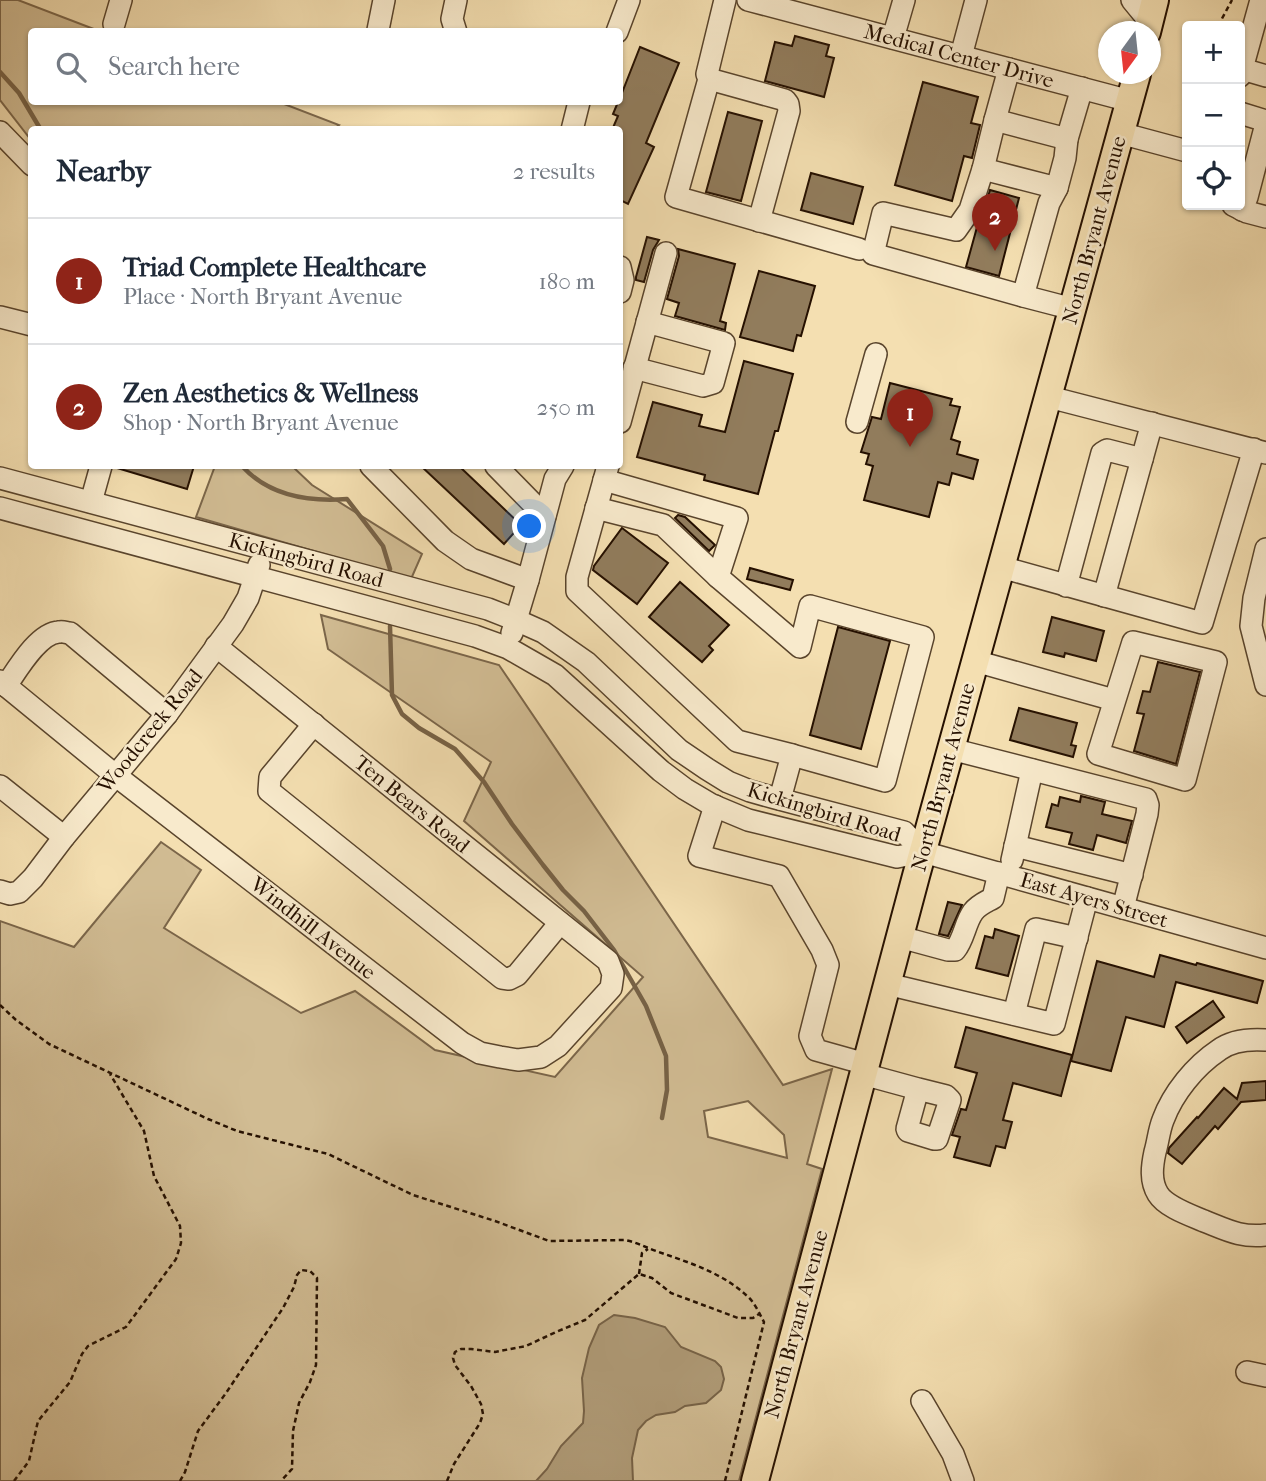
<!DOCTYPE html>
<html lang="en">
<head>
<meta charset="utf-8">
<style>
	body { margin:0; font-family:"IM FELL French Canon",serif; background:#f6f6f7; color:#1f2937 }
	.controls { position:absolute; right:21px; top:21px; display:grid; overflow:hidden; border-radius:7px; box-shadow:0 2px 5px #0004 }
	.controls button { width:63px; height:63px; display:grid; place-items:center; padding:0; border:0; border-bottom:2px solid #e0e1e3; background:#fff; color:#1f2937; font:35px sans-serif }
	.compass { position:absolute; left:1098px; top:21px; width:63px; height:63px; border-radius:50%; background:#fff; box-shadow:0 2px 5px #0004; rotate:195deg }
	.you { position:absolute; left:530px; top:527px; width:24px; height:24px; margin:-18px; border:5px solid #fff; border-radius:50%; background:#1a73e8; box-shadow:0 0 0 10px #1a73e833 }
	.badge { display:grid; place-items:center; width:46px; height:46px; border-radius:50%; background:#8f2418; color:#fff; font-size:23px; font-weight:700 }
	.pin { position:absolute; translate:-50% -58px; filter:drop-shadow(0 2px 4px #0008) }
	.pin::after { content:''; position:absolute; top:37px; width:24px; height:21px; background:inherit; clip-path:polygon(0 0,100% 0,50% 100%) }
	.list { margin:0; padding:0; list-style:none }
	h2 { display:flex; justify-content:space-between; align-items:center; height:91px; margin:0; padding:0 28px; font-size:30px }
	h2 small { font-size:23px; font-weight:400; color:#747a83 }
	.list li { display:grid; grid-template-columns:46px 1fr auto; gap:21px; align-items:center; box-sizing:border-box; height:126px; padding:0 28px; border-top:2px solid #e0e1e3 }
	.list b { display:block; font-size:26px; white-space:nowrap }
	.list p { margin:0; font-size:23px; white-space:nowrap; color:#747a83 }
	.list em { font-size:23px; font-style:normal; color:#747a83 }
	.icon { flex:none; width:38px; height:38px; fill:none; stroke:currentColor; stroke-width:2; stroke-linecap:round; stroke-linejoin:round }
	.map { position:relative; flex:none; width:1266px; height:1481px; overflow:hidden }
	.search { position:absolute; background:#fff; box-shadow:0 2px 5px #0004; left:28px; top:28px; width:595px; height:77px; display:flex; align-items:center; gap:18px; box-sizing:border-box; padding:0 24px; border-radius:7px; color:#747a83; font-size:26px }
	.panel { position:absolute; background:#fff; box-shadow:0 2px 5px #0004; left:28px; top:126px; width:595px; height:343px; border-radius:7px }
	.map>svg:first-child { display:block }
</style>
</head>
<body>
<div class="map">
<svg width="1266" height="1481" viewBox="0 0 1266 1481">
	<rect width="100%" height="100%" fill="#f4dfb1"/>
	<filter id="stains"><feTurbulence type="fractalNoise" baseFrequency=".00286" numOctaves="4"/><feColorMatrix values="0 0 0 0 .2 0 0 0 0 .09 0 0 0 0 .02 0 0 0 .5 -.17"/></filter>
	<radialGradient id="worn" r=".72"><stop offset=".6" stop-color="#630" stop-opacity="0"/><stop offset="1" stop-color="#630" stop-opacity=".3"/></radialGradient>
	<g fill="#d1bc93" stroke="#7b664a" stroke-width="2" fill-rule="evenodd">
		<path d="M0,0H18L99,31L32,32V102H279L339,125L333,130H32L31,140L0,100Z"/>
		<path d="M215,466H292L312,485L422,554L411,579L196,517Z"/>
		<path d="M321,615L499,665L783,1085L832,1069L807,1164L822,1169L739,1481H0V921L74,947L161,842L201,870L164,928L301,1013L355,991L435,1050L555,1077L643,977L464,821L491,762L328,649ZM748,1101L784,1135L787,1158L708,1137L704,1111Z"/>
	</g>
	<path fill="#ae9975" stroke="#776246" stroke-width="2" d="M614,1315L635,1318L665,1327L681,1347L715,1361L721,1367L724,1379L721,1390L706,1403L685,1406L675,1412L656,1415L646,1421L638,1430L632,1458L633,1481H536L547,1469L561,1446L583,1423L584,1411L582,1378L589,1348L599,1325Z"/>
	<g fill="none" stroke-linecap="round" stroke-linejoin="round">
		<g stroke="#776246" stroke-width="4.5">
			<path d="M0,72L19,93L41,130"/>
			<path d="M242,466C269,496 309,502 347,499L383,546L390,569"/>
			<path d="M390,626L392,695L402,714L419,728L455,749L484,782L512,824L543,865L563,890L584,911L614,950L646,1006L666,1056L667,1090L662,1118"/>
		</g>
	</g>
	<g fill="#917c5c" stroke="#251000" stroke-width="2">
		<path d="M795,36L829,45L826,56L834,58L824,97L765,81L775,42L792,46Z"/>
		<path d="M640,47L679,63L646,143L654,147L628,204L620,200V130H612L618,116L613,114L618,102H620V98Z"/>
		<path d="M923,82L978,97L971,123L980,125L972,158L964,156L952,201L895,185Z"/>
		<path d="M728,112L762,121L741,201L706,192Z"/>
		<path d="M811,173L863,187L853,224L801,210Z"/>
		<path d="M990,190L1019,198L999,276L966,267L979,220L983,214Z"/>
		<path d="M647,237L659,240L653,250L644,282L636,280V277Z"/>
		<path d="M678,249L735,264L720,321L726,323L725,330L675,316L679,303L667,299L679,256Z"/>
		<path d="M759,271L815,286L801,336L797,335L793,351L740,337Z"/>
		<path d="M744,361L793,374L778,431H775L758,494L704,480L705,475L637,457L653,402L702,415L699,426L725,432Z"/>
		<path d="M890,383L952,399L950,405L960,407L951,439L960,442L957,454L978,460L973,479L952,473L949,485L938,482L929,517L864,500L873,466L866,464L869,454L861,452L872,417L881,419Z"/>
		<path d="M117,466H194L187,489L117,468Z"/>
		<path d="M421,466H459L521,525L504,544Z"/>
		<path d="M678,515L685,517L715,545L709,551L675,518Z"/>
		<path d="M622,528L668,563L637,604L593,570L594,566Z"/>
		<path d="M750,568L793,580L790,590L747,579Z"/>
		<path d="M680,582L729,625L709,646L713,650L702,662L649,617Z"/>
		<path d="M1052,617L1104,631L1096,661L1065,653L1064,657L1043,652Z"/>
		<path d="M838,627L890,641L861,749L810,735Z"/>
		<path d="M1158,662L1200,672L1176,764L1134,751L1144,714L1137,713L1143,691L1150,692Z"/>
		<path d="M1019,708L1077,723L1071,745L1076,746L1073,757L1010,740Z"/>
		<path d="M1081,796L1105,802L1102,814L1132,821L1126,843L1097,835L1093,850L1069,844L1072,833L1046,827L1052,804L1058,806L1060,797L1080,802Z"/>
		<path d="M948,902L962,905L948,936L939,934Z"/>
		<path d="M995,929L1019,936L1008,976L976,968L985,936L993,938Z"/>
		<path d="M1160,955L1196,965L1197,963L1263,981L1257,1003L1176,982L1164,1027L1126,1017L1111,1071L1071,1061L1097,961L1154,977Z"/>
		<path d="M1213,1001L1224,1017L1187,1043L1176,1027Z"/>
		<path d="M966,1027L1072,1055L1061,1096L1013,1083L1003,1120L1012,1122L1005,1148L996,1146L990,1166L954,1157L960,1137L952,1135L961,1109L966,1110L977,1073L955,1067Z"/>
		<path d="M1266,1081V1100L1241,1102L1218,1129L1215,1126L1182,1164L1168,1153L1169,1148L1197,1117L1198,1118L1224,1088L1237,1099L1242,1083Z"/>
	</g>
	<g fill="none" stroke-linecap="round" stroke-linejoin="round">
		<defs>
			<g id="minor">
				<path d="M725,0L707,74L709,79L676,197L859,249"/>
				<path d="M748,0L1130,101"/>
				<path d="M1132,0L1150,22"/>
				<path d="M114,24L121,0"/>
				<path d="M378,30L384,0"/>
				<path d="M456,32L452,19L456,0"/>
				<path d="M617,32L629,0"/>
				<path d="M893,38L904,0"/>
				<path d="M961,56L976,0"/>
				<path d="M1009,69L995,120L1067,139L1082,88"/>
				<path d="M1242,69L1266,76"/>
				<path d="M1240,76L1261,0"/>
				<path d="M709,79L785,100L788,104L789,111L759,221"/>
				<path d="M1240,113L1266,121"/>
				<path d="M572,130L579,102"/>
				<path d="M0,132L32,165"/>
				<path d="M1120,133L1187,151"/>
				<path d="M983,169L995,120"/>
				<path d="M1057,188L1049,203L1023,296L1073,309"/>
				<path d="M1233,205L1247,212L1266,217"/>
				<path d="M1242,210L1247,197L1266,124"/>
				<path d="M620,267L623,280L620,292"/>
				<path d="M1023,296L873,254L883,213L956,230L970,210L983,169L1057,188L1065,158L1067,139"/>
				<path d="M0,317L32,325"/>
				<path d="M634,368L703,386L713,383L724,343L647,322"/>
				<path d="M1049,397L1266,453"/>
				<path d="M620,422L666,253"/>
				<path d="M857,422L876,354"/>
				<path d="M371,466L445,541L471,559L528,580"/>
				<path d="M496,466L545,516"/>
				<path d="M608,466L577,577V591L737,741L792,755L780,799"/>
				<path d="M0,478L373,578L488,609L516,620L543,632L586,662L679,750L707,769L728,782L750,791L775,798L904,832L923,852"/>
				<path d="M604,480L737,518L718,577L800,647L810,606L923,637L885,781L792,755"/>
				<path d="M91,502L101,466"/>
				<path d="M0,508L475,636L508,648L555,675L661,771L685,789L712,805L748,820L897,857L923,852L1266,948"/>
				<path d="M596,508L663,525L718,577"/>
				<path d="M1266,549L1254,598L1251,626L1266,685"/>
				<path d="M1001,567L1202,623L1254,449"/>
				<path d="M1066,586L1102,453L1107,450L1142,459"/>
				<path d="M1104,596L1152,423"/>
				<path d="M512,633L528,580L555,479L563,466"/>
				<path d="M1133,642L1216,662L1185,780L1098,754Z"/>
				<path d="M975,661L1114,700"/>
				<path d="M0,681L115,775L462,1043L480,1053L500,1057L518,1060L541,1057L558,1046L611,988L613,974L608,961L216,646"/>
				<path d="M6,686C17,670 38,633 59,632C63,631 67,633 70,633L167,714"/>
				<path d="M314,724L270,777L269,791L502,978L509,979L517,975L560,923"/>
				<path d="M951,749L1146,799L1148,805L1147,814L1123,908"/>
				<path d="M0,786L64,837"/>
				<path d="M715,806L699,856L779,876L822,950L828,965L810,1036L816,1050L866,1064"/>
				<path d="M1015,846L1132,875"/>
				<path d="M1012,860L1032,770"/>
				<path d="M0,891L10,894L19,892L33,878L64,837L167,714L233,624L248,598L259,565"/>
				<path d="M900,937L948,950H955C964,939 965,923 973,912C978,905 986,902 993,898L999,873"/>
				<path d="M887,984L1054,1024L1087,898"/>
				<path d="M1014,1014L1036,929L1077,938"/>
				<path d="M1266,1040C1251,1039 1232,1040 1219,1050C1195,1066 1173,1093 1163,1120C1159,1130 1158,1142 1155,1152C1152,1166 1150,1181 1158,1194C1166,1207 1190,1215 1204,1221C1227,1230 1241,1238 1266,1235"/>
				<path d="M863,1074L918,1089L907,1129L908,1131L934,1139H937L950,1100L946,1096L918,1089"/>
				<path d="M1247,1372L1266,1376"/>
				<path d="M922,1401L953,1454L963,1481"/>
			</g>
			<g id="major">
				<path d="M1147,32L1155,0"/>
				<path d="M755,1481L916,876L1137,74"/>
			</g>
		</defs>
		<use href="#minor" stroke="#59442c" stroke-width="24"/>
		<use href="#major" stroke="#251000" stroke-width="30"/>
		<g stroke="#251000" stroke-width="2.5" stroke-dasharray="5 3.5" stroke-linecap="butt">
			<path d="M1218,26L1232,0"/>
			<path d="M0,1005L16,1020L49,1044L208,1119L237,1131L328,1154L413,1195L495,1221L549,1241L625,1240C636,1242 645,1247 656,1251C687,1262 721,1272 746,1295C754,1301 759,1313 764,1322L725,1481"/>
			<path d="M639,1274L642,1253L648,1249"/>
			<path d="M14,1481L29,1461L38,1421L70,1382L82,1354L88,1346L126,1327L176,1259L181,1243L180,1226L154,1176L144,1131L110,1074"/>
			<path d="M180,1481L185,1472L198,1431L226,1393L283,1308L294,1287L297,1275L301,1270L310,1271L317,1278L316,1365L310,1382L299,1403L293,1431L292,1469L281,1481"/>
			<path d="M447,1481L454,1464L480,1423L483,1414L481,1404L471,1386L455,1365L453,1358L455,1352L461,1349H471L495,1352L526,1346L556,1332L585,1320L639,1274L652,1278L671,1293L738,1318H753L759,1314"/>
		</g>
		<use href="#minor" stroke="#f8eacc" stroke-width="21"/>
		<use href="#major" stroke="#f4dfb1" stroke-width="26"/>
	</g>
	<g text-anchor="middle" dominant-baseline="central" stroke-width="5" stroke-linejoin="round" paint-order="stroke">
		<g font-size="21" fill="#251000" stroke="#f8eacc">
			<text transform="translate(959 56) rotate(15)">Medical Center Drive</text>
			<text transform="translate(1094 230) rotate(-75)">North Bryant Avenue</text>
			<text transform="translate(306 560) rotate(15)">Kickingbird Road</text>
			<text transform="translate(150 731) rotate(-51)">Woodcreek Road</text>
			<text transform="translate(943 777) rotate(-75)">North Bryant Avenue</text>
			<text transform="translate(412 804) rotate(39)">Ten Bears Road</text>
			<text transform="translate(824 812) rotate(17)">Kickingbird Road</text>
			<text transform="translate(1094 900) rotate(16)">East Ayers Street</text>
			<text transform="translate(313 928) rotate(38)">Windhill Avenue</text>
			<text transform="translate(796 1324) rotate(-75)">North Bryant Avenue</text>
		</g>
	</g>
	<rect width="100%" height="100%" filter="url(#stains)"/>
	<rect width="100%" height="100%" fill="url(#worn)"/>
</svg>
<div class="controls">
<button>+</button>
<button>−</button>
<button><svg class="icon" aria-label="locate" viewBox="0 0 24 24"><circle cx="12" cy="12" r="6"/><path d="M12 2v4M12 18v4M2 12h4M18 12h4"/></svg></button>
</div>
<svg class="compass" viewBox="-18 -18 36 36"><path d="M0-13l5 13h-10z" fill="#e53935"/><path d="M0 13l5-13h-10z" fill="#747a83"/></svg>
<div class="you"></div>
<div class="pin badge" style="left:910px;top:447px">1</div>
<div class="pin badge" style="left:995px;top:251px">2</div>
<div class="search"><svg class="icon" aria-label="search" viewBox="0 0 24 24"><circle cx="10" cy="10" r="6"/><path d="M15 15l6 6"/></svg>Search here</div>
<section class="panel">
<h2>Nearby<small>2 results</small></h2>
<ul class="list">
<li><span class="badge">1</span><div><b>Triad Complete Healthcare</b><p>Place · North Bryant Avenue</p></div><em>180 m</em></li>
<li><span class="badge">2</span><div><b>Zen Aesthetics &amp; Wellness</b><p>Shop · North Bryant Avenue</p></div><em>250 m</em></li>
</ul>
</section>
</div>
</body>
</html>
